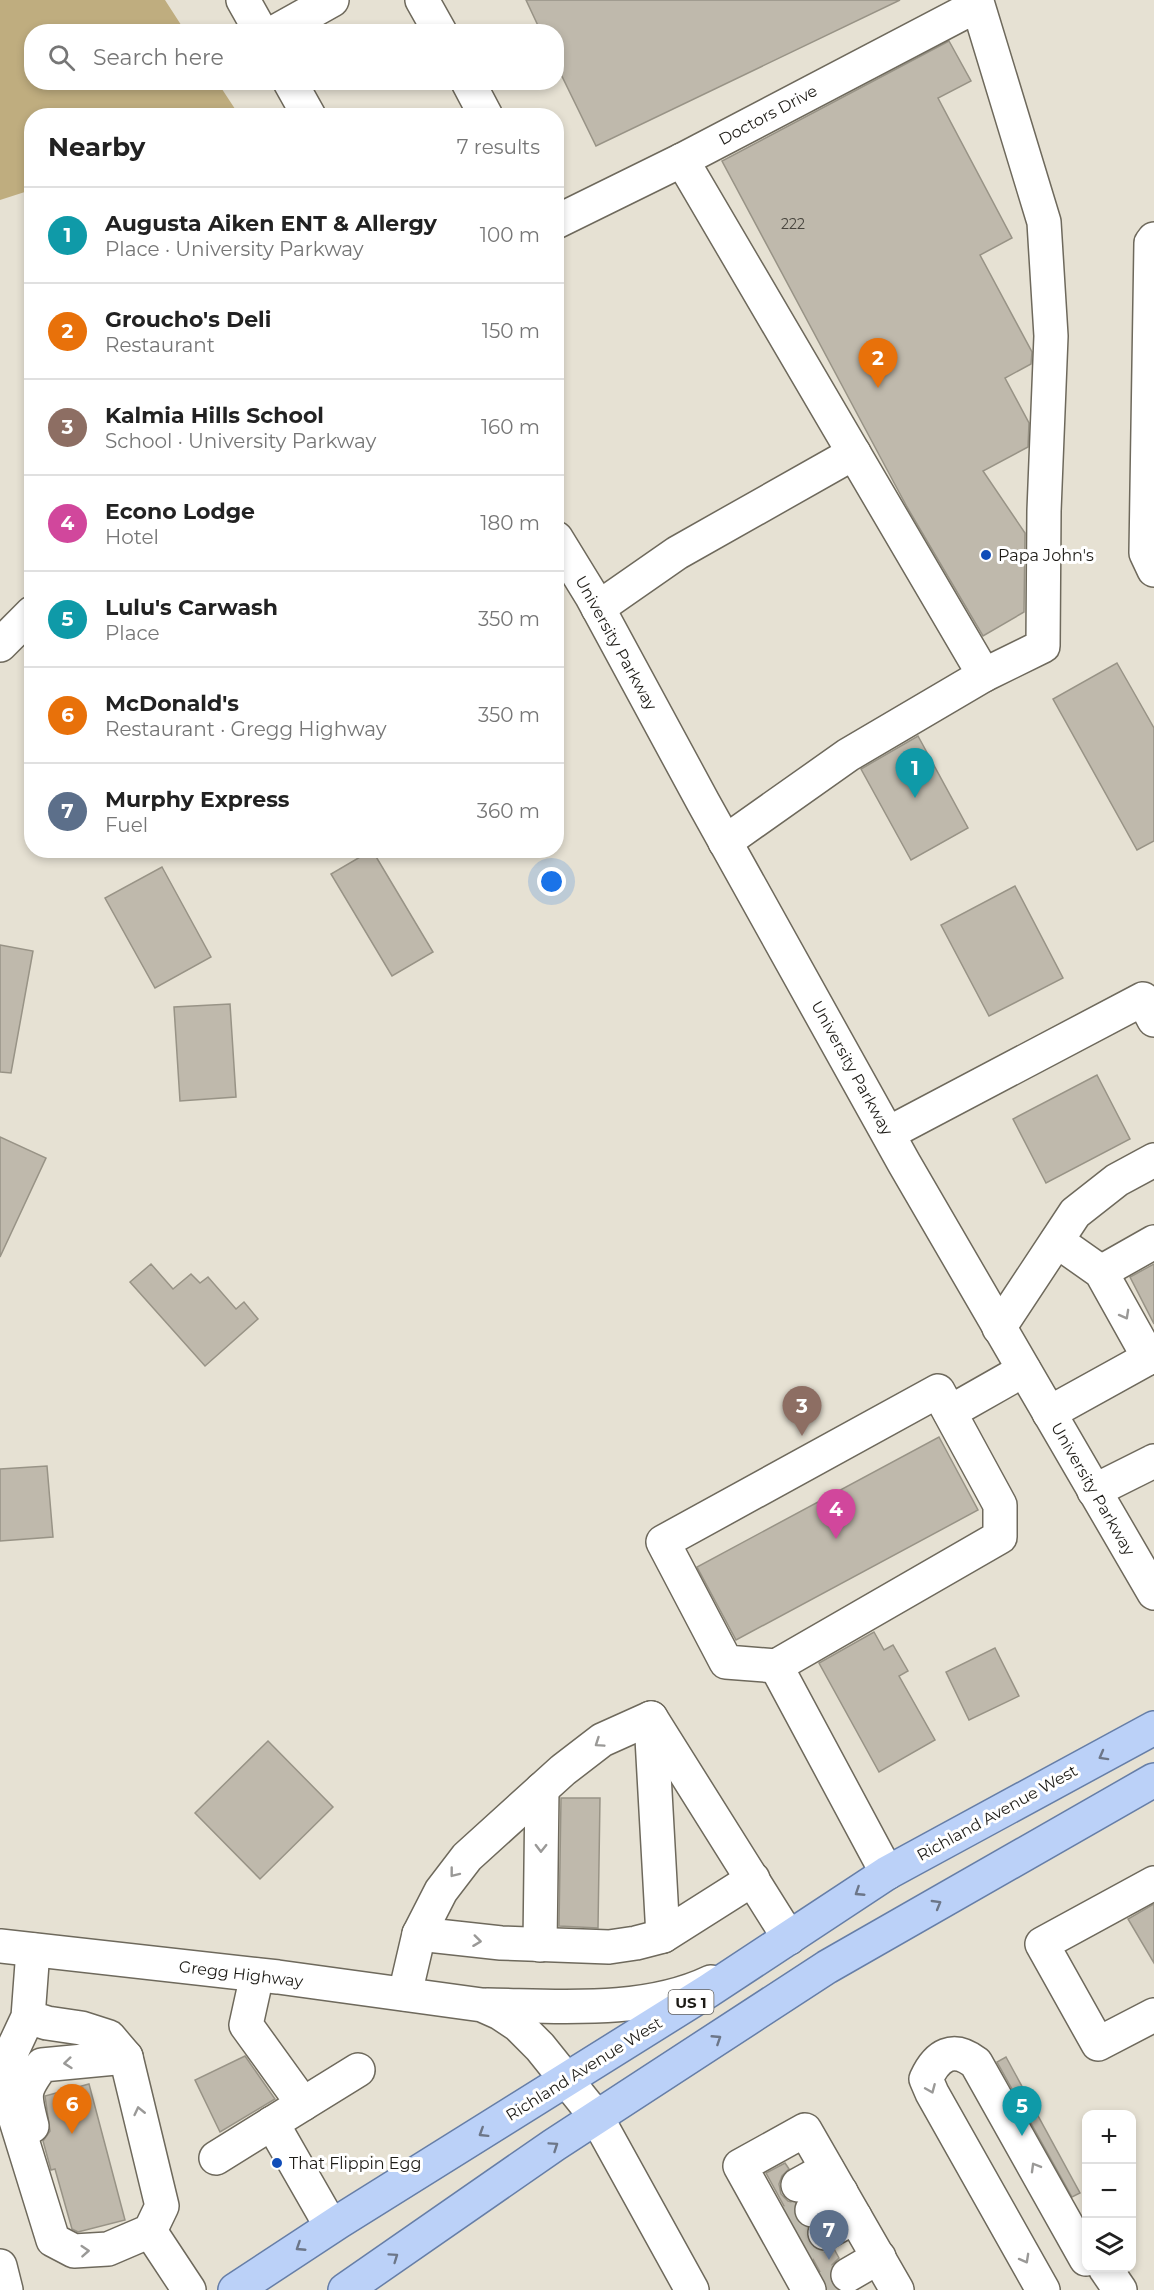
<!DOCTYPE html>
<html lang="en">
<head>
<meta charset="utf-8">
<style>
	body { margin:0; font-family:Montserrat,sans-serif; background:#f6f6f6; color:#222 }
	.controls { position:absolute; right:18px; bottom:18px; display:grid; overflow:hidden; border-radius:12px; box-shadow:0 3px 9px #0003 }
	.controls button { width:54px; height:54px; display:grid; place-items:center; padding:0; border:0; border-bottom:2px solid #e0e0e0; background:#fff; color:#222; font:30px sans-serif }
	.you { position:absolute; left:552px; top:882px; width:21px; height:21px; margin:-15px; border:4px solid #fff; border-radius:50%; background:#1a73e8; box-shadow:0 0 0 9px #1a73e833 }
	.badge { display:grid; place-items:center; width:39px; height:39px; border-radius:50%; background:#0f766e; color:#fff; font-size:20px; font-weight:700 }
	.pin { position:absolute; translate:-50% -50px; filter:drop-shadow(0 2px 3px #0008) }
	.pin::after { content:''; position:absolute; top:32px; width:21px; height:18px; background:inherit; clip-path:polygon(0 0,100% 0,50% 100%) }
	.list { margin:0; padding:0; list-style:none }
	h2 { display:flex; justify-content:space-between; align-items:center; height:78px; margin:0; padding:0 24px; font-size:26px }
	h2 small { font-size:20px; font-weight:400; color:#767676 }
	.list li { display:grid; grid-template-columns:39px 1fr auto; gap:18px; align-items:center; box-sizing:border-box; height:96px; padding:0 24px; border-top:2px solid #e0e0e0 }
	.list b { display:block; font-size:22px; white-space:nowrap }
	.list p { margin:0; font-size:20px; white-space:nowrap; color:#767676 }
	.list em { font-size:20px; font-style:normal; color:#767676 }
	.icon { flex:none; width:33px; height:33px; fill:none; stroke:currentColor; stroke-width:2; stroke-linecap:round; stroke-linejoin:round }
	.map { position:relative; flex:none; width:1154px; height:2290px; overflow:hidden }
	.search { position:absolute; background:#fff; box-shadow:0 3px 9px #0003; left:24px; top:24px; width:540px; height:66px; display:flex; align-items:center; gap:15px; box-sizing:border-box; padding:0 21px; border-radius:24px; color:#767676; font-size:22px }
	.panel { position:absolute; background:#fff; box-shadow:0 3px 9px #0003; left:24px; top:108px; width:540px; height:750px; border-radius:24px }
	.map>svg:first-child { display:block }
</style>
</head>
<body>
<div class="map">
<svg width="1154" height="2290" viewBox="0 0 1154 2290">
	<rect width="100%" height="100%" fill="#e6e1d3"/>
	<path fill="#bfad7f" d="M0,0H165L185,31L32,32V82L218,83L239,115L32,116L31,190L0,200Z"/>
	<g fill="#bfb9ac" stroke="#989386" stroke-width="1.5">
		<path d="M526,0H900L596,146L556,64V32H541Z"/>
		<path d="M949,41L971,81L938,98L1012,238L980,255L1032,352L1031,364L1005,378L1029,423L1028,447L983,471L1025,533L1024,612L983,636L907,507L722,161Z"/>
		<path d="M1117,663L1154,728V841L1137,850L1053,699Z"/>
		<path d="M918,736L968,828L911,860L861,769Z"/>
		<path d="M372,850L433,952L392,976L331,874Z"/>
		<path d="M162,867L211,957L155,988L105,898Z"/>
		<path d="M1015,886L1063,978L989,1016L941,925Z"/>
		<path d="M0,945L33,951L11,1073L0,1072Z"/>
		<path d="M230,1004L236,1097L180,1101L174,1007Z"/>
		<path d="M1097,1075L1130,1139L1046,1183L1013,1119Z"/>
		<path d="M0,1137L46,1158L0,1257Z"/>
		<path d="M151,1264L173,1289L191,1274L200,1283L208,1277L236,1309L244,1302L258,1319L205,1366L130,1282Z"/>
		<path d="M1154,1264V1324L1130,1277Z"/>
		<path d="M939,1437L978,1510L736,1640L697,1567Z"/>
		<path d="M47,1466L53,1537L0,1541V1469Z"/>
		<path d="M874,1632L884,1650L893,1645L908,1671L899,1676L935,1740L879,1772L819,1663Z"/>
		<path d="M995,1648L1019,1696L969,1720L946,1672Z"/>
		<path d="M268,1741L333,1807L260,1879L195,1813Z"/>
		<path d="M561,1798H600L598,1928L559,1926Z"/>
		<path d="M1154,1904V1963L1128,1919Z"/>
		<path d="M245,2056L275,2099L220,2132L195,2080Z"/>
		<path d="M1006,2057L1080,2193L1072,2197L997,2062Z"/>
		<path d="M89,2084L125,2220L78,2232L72,2229L55,2169L51,2170L43,2141L50,2131L45,2096Z"/>
		<path d="M785,2163L789,2169L782,2176L779,2184L781,2194L788,2201L795,2203L793,2211L796,2219L803,2226L808,2228V2241L815,2249L824,2252L834,2249L839,2258L832,2265L829,2276L832,2284L837,2290H828L825,2281L766,2173Z"/>
	</g>
	<g fill="none" stroke-linecap="round" stroke-linejoin="round">
		<g stroke="#bebaad" stroke-width="33" stroke-dasharray="33 16" stroke-linecap="butt">
			<path d="M785,2225L812,2210"/>
			<path d="M798,2248L825,2233"/>
			<path d="M822,2290L848,2275"/>
		</g>
		<defs>
			<g id="minor">
				<path d="M243,0L261,32"/>
				<path d="M422,0L440,32"/>
				<path d="M275,32L332,0"/>
				<path d="M290,82L309,116"/>
				<path d="M468,82L486,116"/>
				<path d="M682,160L984,675L848,755L725,842"/>
				<path d="M556,222L682,160L978,5L1044,222L1051,336L1044,511L1043,646L984,675"/>
				<path d="M1154,239L1151,243L1146,553L1154,570"/>
				<path d="M556,538L591,595L703,802L904,1163L1154,1593"/>
				<path d="M598,608L677,553L854,453"/>
				<path d="M0,645L32,613"/>
				<path d="M889,1133L1143,999L1154,1020"/>
				<path d="M1057,1241L1101,1272L1149,1358"/>
				<path d="M1101,1272L1154,1242"/>
				<path d="M999,1328L1075,1213L1117,1180L1154,1160"/>
				<path d="M938,1391L1000,1505V1537L776,1666L726,1662L663,1542Z"/>
				<path d="M950,1412L1024,1370"/>
				<path d="M1049,1413L1154,1355"/>
				<path d="M1094,1491L1154,1461"/>
				<path d="M776,1666L887,1873"/>
				<path d="M651,1718L789,1938"/>
				<path d="M651,1720L663,1936"/>
				<path d="M1154,1883L1042,1944L1098,2044L1154,2015"/>
				<path d="M419,1934L501,1943L609,1947L636,1943L663,1936L753,1879"/>
				<path d="M540,1945L542,1789"/>
				<path d="M0,1946L278,1977L482,2005L500,2013L518,2025L540,2047L597,2118L692,2290"/>
				<path d="M405,1994L419,1934L441,1891L467,1857L563,1770L602,1740L651,1718"/>
				<path d="M487,2005C559,2006 644,2014 711,1982"/>
				<path d="M28,2017L47,2023L81,2028L109,2037L126,2057L162,2206L150,2231L108,2249L74,2251L53,2240L5,2085L13,2049L28,2017L33,1950"/>
				<path d="M303,2104L358,2070"/>
				<path d="M272,2123L331,2226"/>
				<path d="M32,2126C24,2094 22,2092 42,2065L126,2057"/>
				<path d="M216,2158L303,2104L246,2025L257,1975"/>
				<path d="M798,2185L827,2169"/>
				<path d="M812,2210L841,2192"/>
				<path d="M150,2231L189,2290"/>
				<path d="M825,2233L855,2217"/>
				<path d="M0,2266L6,2290"/>
				<path d="M1105,2268L1120,2290"/>
				<path d="M848,2275L879,2257"/>
				<path d="M809,2290L740,2166L805,2130L897,2290"/>
				<path d="M1043,2290L932,2093L926,2079C937,2055 953,2045 976,2063L1086,2259"/>
			</g>
			<g id="major">
				<path d="M235,2290L340,2221L708,1991L887,1873L1154,1728"/>
				<path d="M345,2290L554,2145L827,1967L1154,1780"/>
			</g>
		</defs>
		<use href="#minor" stroke="#6e695c" stroke-width="36"/>
		<use href="#major" stroke="#667ea7" stroke-width="36"/>
		<use href="#minor" stroke="#fff" stroke-width="33"/>
		<use href="#major" stroke="#bbd1f8" stroke-width="33"/>
	</g>
	<defs><path id="oneway-chevron" d="M-2-3.5L2.5 0L-2 3.5" fill="none" stroke-width="1.6" stroke-linecap="round" stroke-linejoin="round" transform="scale(1.5)"/></defs>
	<g stroke="#9a9997">
		<use href="#oneway-chevron" transform="translate(1125 1315) rotate(61)"/>
		<use href="#oneway-chevron" transform="translate(599 1743) rotate(146)"/>
		<use href="#oneway-chevron" transform="translate(541 1848) rotate(91)"/>
		<use href="#oneway-chevron" transform="translate(454 1873) rotate(128)"/>
		<use href="#oneway-chevron" transform="translate(477 1941) rotate(7)"/>
		<use href="#oneway-chevron" transform="translate(68 2063) rotate(174)"/>
		<use href="#oneway-chevron" transform="translate(931 2089) rotate(67)"/>
		<use href="#oneway-chevron" transform="translate(139 2111) rotate(-103)"/>
		<use href="#oneway-chevron" transform="translate(1035 2167) rotate(-120)"/>
		<use href="#oneway-chevron" transform="translate(85 2251) rotate(-4)"/>
		<use href="#oneway-chevron" transform="translate(1025 2259) rotate(61)"/>
	</g>
	<g stroke="#6c7688">
		<use href="#oneway-chevron" transform="translate(1103 1756) rotate(151)"/>
		<use href="#oneway-chevron" transform="translate(859 1892) rotate(147)"/>
		<use href="#oneway-chevron" transform="translate(937 1904) rotate(-30)"/>
		<use href="#oneway-chevron" transform="translate(717 2039) rotate(-33)"/>
		<use href="#oneway-chevron" transform="translate(483 2133) rotate(148)"/>
		<use href="#oneway-chevron" transform="translate(554 2146) rotate(-34)"/>
		<use href="#oneway-chevron" transform="translate(300 2247) rotate(147)"/>
		<use href="#oneway-chevron" transform="translate(394 2257) rotate(-35)"/>
	</g>
	<g fill="#104db8" stroke="#fff" stroke-width="2">
		<circle cx="986" cy="555" r="6"/>
		<circle cx="277" cy="2163" r="6"/>
	</g>
	<g text-anchor="middle" dominant-baseline="central" stroke-width="6" stroke-linejoin="round" paint-order="stroke">
		<g font-size="14" fill="#46433c">
			<text x="793" y="224">222</text>
		</g>
		<rect fill="#fff" stroke="#62605d" stroke-width="1.5" x="668.5" y="1990" width="45" height="24" rx="4.5"/>
		<g font-size="15" font-weight="bold" fill="#1e1c17">
			<text x="691" y="2002">US 1</text>
		</g>
		<g font-size="16" fill="#1e1c17" stroke="#fff">
			<text transform="translate(768 115) rotate(-28)">Doctors Drive</text>
			<text transform="translate(616 643) rotate(61)">University Parkway</text>
			<text transform="translate(852 1068) rotate(61)">University Parkway</text>
			<text transform="translate(1093 1489) rotate(60)">University Parkway</text>
			<text transform="translate(997 1813) rotate(-29)">Richland Avenue West</text>
			<text transform="translate(241 1974) rotate(7)">Gregg Highway</text>
			<text transform="translate(584 2069) rotate(-32)">Richland Avenue West</text>
		</g>
		<g font-size="16" fill="#1e1c17" stroke="#fff" text-anchor="start">
			<text x="998" y="555">Papa John's</text>
			<text x="289" y="2163">That Flippin Egg</text>
		</g>
	</g>
</svg>
<div class="controls">
<button>+</button>
<button>−</button>
<button><svg class="icon" aria-label="layers" viewBox="0 0 24 24"><path d="M12 4l9 5-9 5-9-5zM3 14l9 5 9-5"/></svg></button>
</div>
<div class="you"></div>
<div class="pin badge" style="left:915px;top:798px;background:#0f9aa8">1</div>
<div class="pin badge" style="left:878px;top:388px;background:#e8710a">2</div>
<div class="pin badge" style="left:802px;top:1436px;background:#8d6e63">3</div>
<div class="pin badge" style="left:836px;top:1539px;background:#d1479c">4</div>
<div class="pin badge" style="left:1022px;top:2136px;background:#0f9aa8">5</div>
<div class="pin badge" style="left:72px;top:2134px;background:#e8710a">6</div>
<div class="pin badge" style="left:829px;top:2260px;background:#5c6f8a">7</div>
<div class="search"><svg class="icon" aria-label="search" viewBox="0 0 24 24"><circle cx="10" cy="10" r="6"/><path d="M15 15l6 6"/></svg>Search here</div>
<section class="panel">
<h2>Nearby<small>7 results</small></h2>
<ul class="list">
<li><span class="badge" style="background:#0f9aa8">1</span><div><b>Augusta Aiken ENT &amp; Allergy</b><p>Place · University Parkway</p></div><em>100 m</em></li>
<li><span class="badge" style="background:#e8710a">2</span><div><b>Groucho's Deli</b><p>Restaurant</p></div><em>150 m</em></li>
<li><span class="badge" style="background:#8d6e63">3</span><div><b>Kalmia Hills School</b><p>School · University Parkway</p></div><em>160 m</em></li>
<li><span class="badge" style="background:#d1479c">4</span><div><b>Econo Lodge</b><p>Hotel</p></div><em>180 m</em></li>
<li><span class="badge" style="background:#0f9aa8">5</span><div><b>Lulu's Carwash</b><p>Place</p></div><em>350 m</em></li>
<li><span class="badge" style="background:#e8710a">6</span><div><b>McDonald's</b><p>Restaurant · Gregg Highway</p></div><em>350 m</em></li>
<li><span class="badge" style="background:#5c6f8a">7</span><div><b>Murphy Express</b><p>Fuel</p></div><em>360 m</em></li>
</ul>
</section>
</div>
</body>
</html>
